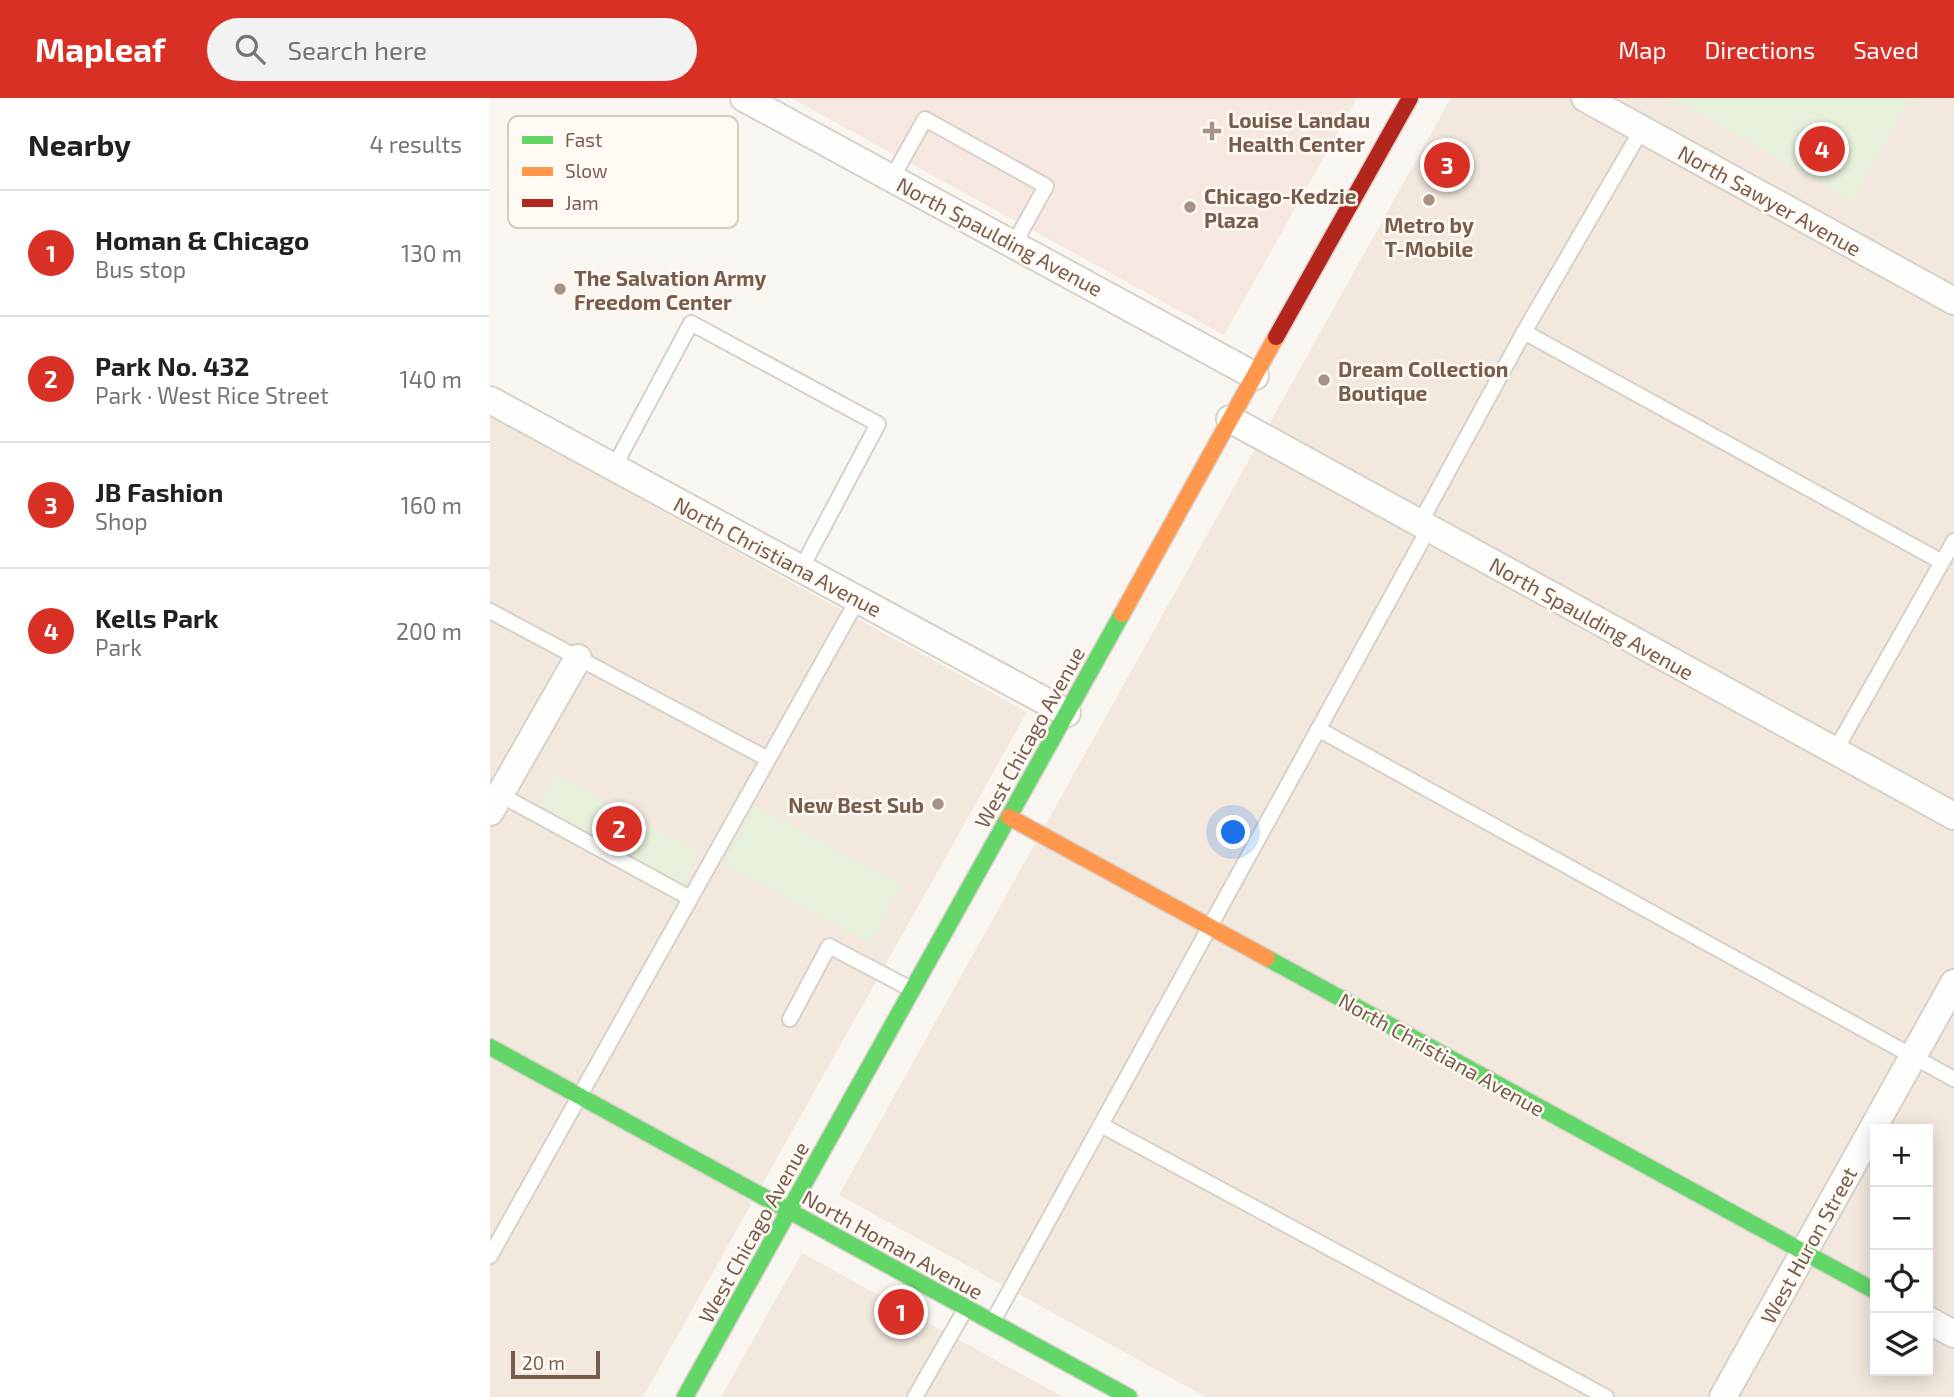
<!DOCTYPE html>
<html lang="en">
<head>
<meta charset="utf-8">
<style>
	body { margin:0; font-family:"Exo 2",sans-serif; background:#f2f2f2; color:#202124 }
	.controls { position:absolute; right:21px; bottom:21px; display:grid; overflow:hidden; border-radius:0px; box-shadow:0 4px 18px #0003 }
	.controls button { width:63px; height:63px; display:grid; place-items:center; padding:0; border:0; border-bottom:2px solid #e0e0e0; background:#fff; color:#202124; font:35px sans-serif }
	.scale { position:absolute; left:21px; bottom:18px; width:89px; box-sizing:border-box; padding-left:7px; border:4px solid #7a5c4d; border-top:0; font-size:19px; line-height:24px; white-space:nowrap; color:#7a5c4d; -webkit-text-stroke:5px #fffaf3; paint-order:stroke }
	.you { position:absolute; left:744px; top:735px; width:24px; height:24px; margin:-18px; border:5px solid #fff; border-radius:50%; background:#1a73e8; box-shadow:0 0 0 10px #1a73e833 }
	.badge { display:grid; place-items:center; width:46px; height:46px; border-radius:50%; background:#d93025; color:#fff; font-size:23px; font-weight:700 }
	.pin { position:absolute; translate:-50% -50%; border:4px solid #fff; box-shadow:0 2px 7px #0006 }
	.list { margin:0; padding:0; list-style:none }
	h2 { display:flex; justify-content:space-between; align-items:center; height:91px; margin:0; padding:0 28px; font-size:30px }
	h2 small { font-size:23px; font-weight:400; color:#757577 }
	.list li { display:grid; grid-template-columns:46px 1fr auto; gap:21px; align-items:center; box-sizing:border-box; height:126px; padding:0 28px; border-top:2px solid #e0e0e0 }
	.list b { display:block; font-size:26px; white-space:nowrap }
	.list p { margin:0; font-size:23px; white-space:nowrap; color:#757577 }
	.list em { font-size:23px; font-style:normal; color:#757577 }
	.icon { flex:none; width:38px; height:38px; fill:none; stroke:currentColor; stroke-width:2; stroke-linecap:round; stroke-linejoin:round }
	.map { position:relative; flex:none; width:1464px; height:1299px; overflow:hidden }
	header { display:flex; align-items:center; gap:42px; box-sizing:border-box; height:98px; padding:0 35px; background:#d93025; color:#fff }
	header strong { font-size:33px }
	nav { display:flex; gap:38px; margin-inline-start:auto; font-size:24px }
	.search { width:490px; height:63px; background:#f2f2f2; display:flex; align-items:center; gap:18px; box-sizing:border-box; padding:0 24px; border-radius:38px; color:#757577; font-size:26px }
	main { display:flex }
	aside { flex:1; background:#fff }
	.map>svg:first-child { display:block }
</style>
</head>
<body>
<header>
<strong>Mapleaf</strong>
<div class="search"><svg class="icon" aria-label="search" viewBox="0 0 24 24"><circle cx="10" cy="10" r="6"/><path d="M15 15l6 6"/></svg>Search here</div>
<nav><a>Map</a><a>Directions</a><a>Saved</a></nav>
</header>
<main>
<aside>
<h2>Nearby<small>4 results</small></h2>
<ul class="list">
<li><span class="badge">1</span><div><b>Homan &amp; Chicago</b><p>Bus stop</p></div><em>130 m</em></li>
<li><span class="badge">2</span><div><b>Park No. 432</b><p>Park · West Rice Street</p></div><em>140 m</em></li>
<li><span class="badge">3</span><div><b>JB Fashion</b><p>Shop</p></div><em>160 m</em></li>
<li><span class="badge">4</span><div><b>Kells Park</b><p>Park</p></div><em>200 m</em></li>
</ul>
</aside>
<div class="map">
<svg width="1464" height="1299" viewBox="0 0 1464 1299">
	<rect width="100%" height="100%" fill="#f9f5f0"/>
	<g fill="#f2e8de" fill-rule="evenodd">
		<path d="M961,0H1464V1299H716L349,1097ZM1385,1031H1438V1273H1385Z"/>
		<path d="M0,318L537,614L153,1299H0Z"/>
		<path d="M312,1155L573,1299H231Z"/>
	</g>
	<path fill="#f6e8e1" d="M301,0H867L734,237Z"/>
	<g fill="#e7f0db">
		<path d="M1182,0H1421L1362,103Z"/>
		<path d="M66,676L209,755L193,787L49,707Z"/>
		<path d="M265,708L412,787L381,845L234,766Z"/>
	</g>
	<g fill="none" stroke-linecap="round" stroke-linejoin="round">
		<defs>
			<g id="lane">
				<path d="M402,80L435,21L556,88L524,146"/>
				<path d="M1034,234L1452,464"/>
				<path d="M124,369L201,225L388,326L311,471"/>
				<path d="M930,425L1034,234L1152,31"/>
				<path d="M0,513L278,661"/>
				<path d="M828,631L1464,981"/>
				<path d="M1345,653L1464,443"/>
				<path d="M7,695L200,800"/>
				<path d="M300,921L339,848L421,891"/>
				<path d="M611,1027L1116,1299"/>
				<path d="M0,1158L368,501"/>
				<path d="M503,1223L939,430"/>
				<path d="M425,1299L475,1212"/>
			</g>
			<g id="street">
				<path d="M254,0L765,278"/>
				<path d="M1095,0L1464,203"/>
				<path d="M0,302L577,615"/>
				<path d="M740,321L1464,718"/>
				<path d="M0,714L88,560"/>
				<path d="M1438,1222L1464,1236"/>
				<path d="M1233,1299L1464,885"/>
			</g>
			<g id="fast">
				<path d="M777,860L1385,1193"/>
				<path d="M0,949L639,1299"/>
				<path d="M195,1299L632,516"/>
			</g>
			<g id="slow">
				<path d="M632,516L786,239"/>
				<path d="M519,719L777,860"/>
			</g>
			<path id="jam" d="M786,239L920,0"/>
		</defs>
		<use href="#lane" stroke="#d7d1cb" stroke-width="18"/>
		<use href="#street" stroke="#d7d1cb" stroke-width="30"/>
		<use href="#fast" stroke="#d9d2cb" stroke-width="19"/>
		<use href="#slow" stroke="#d9d2cb" stroke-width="19"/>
		<use href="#jam" stroke="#d9d2cb" stroke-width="19"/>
		<use href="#lane" stroke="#fefefd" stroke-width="14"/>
		<use href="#street" stroke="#fefefd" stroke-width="26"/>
		<use href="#fast" stroke="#63d668" stroke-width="16"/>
		<use href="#slow" stroke="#ff974d" stroke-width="16"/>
		<use href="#jam" stroke="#b3261e" stroke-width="16"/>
	</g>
	<g fill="#a69286" stroke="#fffaf3" stroke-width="2.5">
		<path d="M718.5 22.5h7v7h7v7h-7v7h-7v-7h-7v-7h7z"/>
		<circle cx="939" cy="102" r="7"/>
		<circle cx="700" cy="109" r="7"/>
		<circle cx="70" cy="191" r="7"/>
		<circle cx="834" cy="282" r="7"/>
		<circle cx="448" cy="706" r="7"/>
	</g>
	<g text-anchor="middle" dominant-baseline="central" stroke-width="5" stroke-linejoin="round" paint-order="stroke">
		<g font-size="21" font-weight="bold" fill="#7a5c4d" stroke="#fffaf3" text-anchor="start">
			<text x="738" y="21">Louise Landau<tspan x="738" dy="24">Health Center</tspan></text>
			<text x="714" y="97">Chicago-Kedzie<tspan x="714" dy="24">Plaza</tspan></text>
			<text x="939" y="126" text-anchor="middle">Metro by<tspan x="939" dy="24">T-Mobile</tspan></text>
			<text x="84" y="179">The Salvation Army<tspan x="84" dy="24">Freedom Center</tspan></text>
			<text x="848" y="270">Dream Collection<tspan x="848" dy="24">Boutique</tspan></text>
			<text x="434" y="706" text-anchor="end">New Best Sub</text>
		</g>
		<g font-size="21" fill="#7a5c4d" stroke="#fffaf3">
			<text transform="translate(1280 102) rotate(29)">North Sawyer Avenue</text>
			<text transform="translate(510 138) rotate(28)">North Spaulding Avenue</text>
			<text transform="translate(288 458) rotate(28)">North Christiana Avenue</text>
			<text transform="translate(1102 520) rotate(29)">North Spaulding Avenue</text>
			<text transform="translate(539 639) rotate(-61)">West Chicago Avenue</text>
			<text transform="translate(952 956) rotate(29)">North Christiana Avenue</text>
			<text transform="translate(263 1134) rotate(-61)">West Chicago Avenue</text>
			<text transform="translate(403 1146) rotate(29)">North Homan Avenue</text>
			<text transform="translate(1318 1147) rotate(-61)">West Huron Street</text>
		</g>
	</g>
	<rect x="18" y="18" width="230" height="112" rx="10" fill="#fffaf3" stroke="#d7cbc1" stroke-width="2"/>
	<rect x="32" y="38" width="31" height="8" fill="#63d668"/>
	<rect x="32" y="69" width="31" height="9" fill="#ff974d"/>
	<rect x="32" y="101" width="31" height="8" fill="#b3261e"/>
	<g font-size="19" fill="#7a5c4d">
		<text x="75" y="49">Fast</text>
		<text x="75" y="80">Slow</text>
		<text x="75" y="112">Jam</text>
	</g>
</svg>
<div class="controls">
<button>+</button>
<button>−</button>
<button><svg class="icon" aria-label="locate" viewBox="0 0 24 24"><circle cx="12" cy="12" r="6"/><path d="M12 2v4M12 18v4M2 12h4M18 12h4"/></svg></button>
<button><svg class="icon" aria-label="layers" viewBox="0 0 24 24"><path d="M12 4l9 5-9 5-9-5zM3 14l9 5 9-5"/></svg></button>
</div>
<div class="scale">20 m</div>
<div class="you"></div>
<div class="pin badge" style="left:411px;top:1214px">1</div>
<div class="pin badge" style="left:129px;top:731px">2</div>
<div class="pin badge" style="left:957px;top:67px">3</div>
<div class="pin badge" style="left:1332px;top:51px">4</div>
</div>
</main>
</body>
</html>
